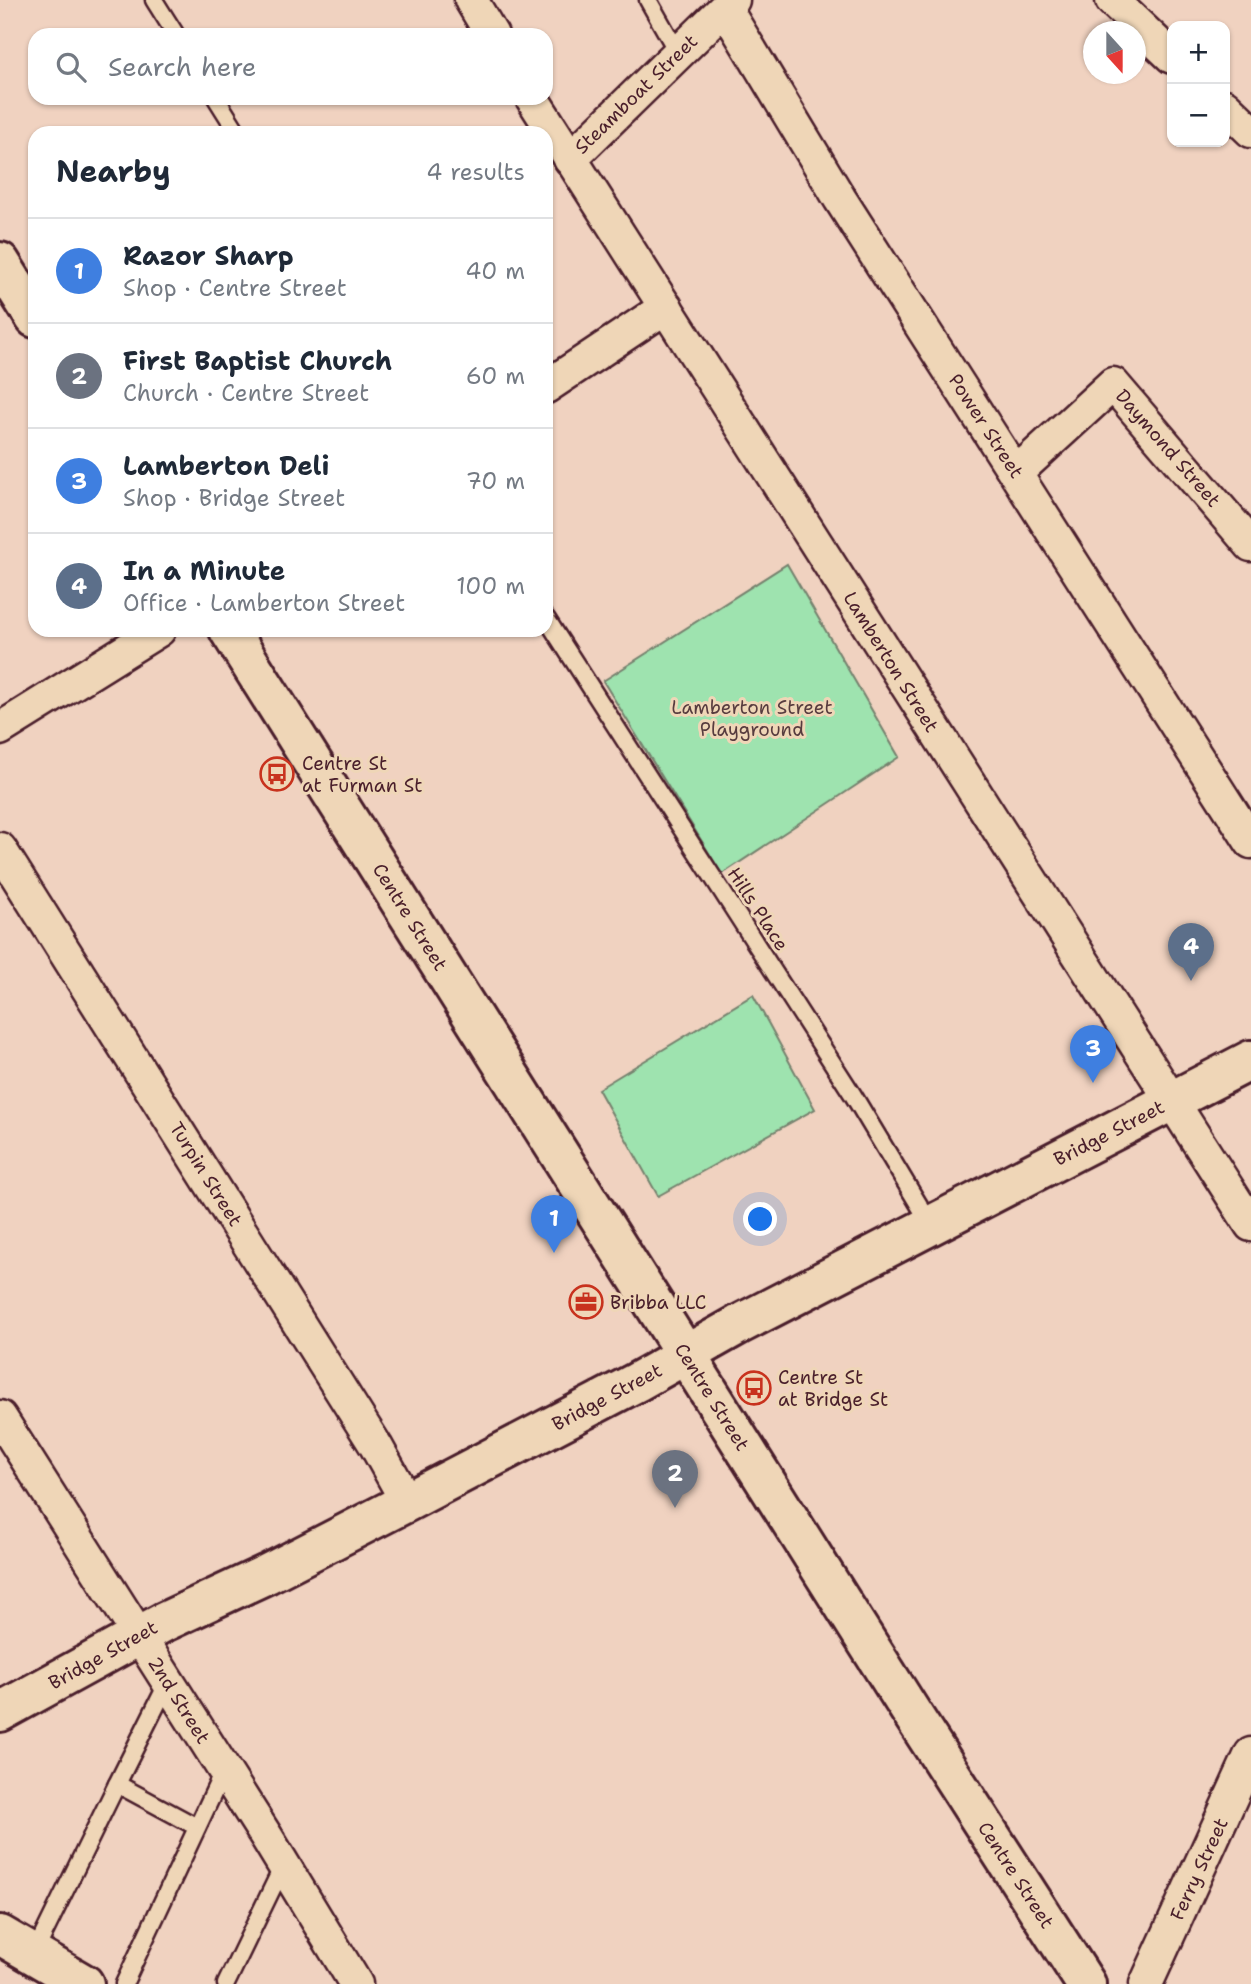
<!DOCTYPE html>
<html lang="en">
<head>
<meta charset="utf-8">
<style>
	body { margin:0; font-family:"Shantell Sans",sans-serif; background:#f6f6f7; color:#1f2937 }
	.controls { position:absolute; right:21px; top:21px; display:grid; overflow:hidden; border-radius:14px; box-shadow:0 2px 5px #0004 }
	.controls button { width:63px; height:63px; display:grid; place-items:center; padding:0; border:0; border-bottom:2px solid #e0e1e3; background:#fff; color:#1f2937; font:35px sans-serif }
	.compass { position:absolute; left:1083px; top:21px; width:63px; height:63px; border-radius:50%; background:#fff; box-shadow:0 2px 5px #0004; rotate:159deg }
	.you { position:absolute; left:761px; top:1220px; width:24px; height:24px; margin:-18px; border:5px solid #fff; border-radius:50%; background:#1a73e8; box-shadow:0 0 0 10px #1a73e833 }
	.badge { display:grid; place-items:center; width:46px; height:46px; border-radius:50%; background:#b45309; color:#fff; font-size:23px; font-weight:700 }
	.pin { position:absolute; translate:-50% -58px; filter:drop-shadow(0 2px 4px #0008) }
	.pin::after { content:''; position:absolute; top:37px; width:24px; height:21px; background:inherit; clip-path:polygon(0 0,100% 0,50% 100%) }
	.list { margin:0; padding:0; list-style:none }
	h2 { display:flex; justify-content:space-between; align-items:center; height:91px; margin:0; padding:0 28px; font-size:30px }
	h2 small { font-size:23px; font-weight:400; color:#747a83 }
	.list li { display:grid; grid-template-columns:46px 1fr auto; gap:21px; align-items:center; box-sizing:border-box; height:105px; padding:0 28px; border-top:2px solid #e0e1e3 }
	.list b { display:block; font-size:26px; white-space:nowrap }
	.list p { margin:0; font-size:23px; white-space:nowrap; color:#747a83 }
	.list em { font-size:23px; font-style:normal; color:#747a83 }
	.icon { flex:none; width:38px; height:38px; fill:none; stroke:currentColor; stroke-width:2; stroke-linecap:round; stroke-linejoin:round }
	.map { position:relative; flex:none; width:1251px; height:1984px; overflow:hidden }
	.search { position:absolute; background:#fff; box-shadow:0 2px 5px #0004; left:28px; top:28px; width:525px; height:77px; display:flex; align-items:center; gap:18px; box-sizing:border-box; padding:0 24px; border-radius:21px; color:#747a83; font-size:26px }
	.panel { position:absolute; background:#fff; box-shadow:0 2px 5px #0004; left:28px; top:126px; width:525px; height:511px; border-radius:21px }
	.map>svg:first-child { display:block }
</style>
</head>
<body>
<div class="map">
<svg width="1251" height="1984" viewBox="0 0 1251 1984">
	<rect width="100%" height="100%" fill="#f0d2c0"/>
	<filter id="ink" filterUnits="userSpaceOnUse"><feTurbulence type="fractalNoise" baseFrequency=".0143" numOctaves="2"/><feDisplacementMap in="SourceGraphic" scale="14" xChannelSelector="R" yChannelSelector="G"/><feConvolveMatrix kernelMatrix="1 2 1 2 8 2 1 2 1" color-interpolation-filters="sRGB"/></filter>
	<g filter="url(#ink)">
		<g fill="#9ee3af" stroke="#74816d" stroke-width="2">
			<path d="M787,564L899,757L722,874L603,681Z"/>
			<path d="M753,995L815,1109L658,1196L598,1089Z"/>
		</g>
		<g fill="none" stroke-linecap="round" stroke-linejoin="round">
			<defs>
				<g id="lane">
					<path d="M154,0L176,35"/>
					<path d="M648,0L678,53"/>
					<path d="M216,98L238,133"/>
					<path d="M546,618L853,1095L931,1225"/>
					<path d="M117,1784L168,1682"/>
					<path d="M34,1954L117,1784L197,1827"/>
					<path d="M124,1984L224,1770"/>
					<path d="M226,1984L283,1866"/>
				</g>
				<g id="street">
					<path d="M471,0L492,35"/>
					<path d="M1112,0L1172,57"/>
					<path d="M725,8L840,199L1251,842"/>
					<path d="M532,98L1251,1225"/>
					<path d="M1225,106L1251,131"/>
					<path d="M570,159L733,0"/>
					<path d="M546,387L666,307"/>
					<path d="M1016,473L1113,384L1251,545"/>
					<path d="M0,729L159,630"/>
					<path d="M0,849L376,1446L407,1502"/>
					<path d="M0,1417L266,1836L356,1984"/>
					<path d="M1146,1984L1251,1754"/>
				</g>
				<g id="secondary">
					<path d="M0,262L35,318"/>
					<path d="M229,630L909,1709L1086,1984"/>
					<path d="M0,1712L164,1622L267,1574L407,1502L637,1382L738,1325L1251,1060"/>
				</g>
				<path id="primary" d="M0,1935L84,1984"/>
			</defs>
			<use href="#lane" stroke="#4a1f2b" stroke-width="21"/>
			<use href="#street" stroke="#4a1f2b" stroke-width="37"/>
			<use href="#secondary" stroke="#4a1f2b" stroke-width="44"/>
			<use href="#primary" stroke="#4a1f2b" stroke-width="44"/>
			<use href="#lane" stroke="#efd6b7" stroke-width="16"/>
			<use href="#street" stroke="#efd6b7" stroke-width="32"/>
			<use href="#secondary" stroke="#efd6b7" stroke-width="38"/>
			<use href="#primary" stroke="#efd6b7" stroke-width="38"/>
		</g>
	</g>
	<defs>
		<symbol id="bus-ring" viewBox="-11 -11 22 22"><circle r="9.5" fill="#efd6b7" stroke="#c8321e" stroke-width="1.5"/><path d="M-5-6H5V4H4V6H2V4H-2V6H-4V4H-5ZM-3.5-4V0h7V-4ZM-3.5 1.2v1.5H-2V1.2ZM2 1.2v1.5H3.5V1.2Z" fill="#c8321e"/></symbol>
		<symbol id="office-ring" viewBox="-11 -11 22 22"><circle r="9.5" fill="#efd6b7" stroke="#c8321e" stroke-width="1.5"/><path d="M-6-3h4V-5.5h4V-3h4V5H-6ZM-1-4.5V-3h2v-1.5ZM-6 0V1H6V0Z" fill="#c8321e"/></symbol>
	</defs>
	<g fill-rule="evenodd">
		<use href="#bus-ring" x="258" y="755" width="38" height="38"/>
		<use href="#office-ring" x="567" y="1283" width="38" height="38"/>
		<use href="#bus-ring" x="735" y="1369" width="38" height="38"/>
	</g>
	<g text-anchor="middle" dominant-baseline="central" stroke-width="6" stroke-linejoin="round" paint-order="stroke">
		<g font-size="19" fill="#4a1f2b" stroke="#efd6b7">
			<text transform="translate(636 94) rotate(-44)">Steamboat Street</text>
			<text transform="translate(986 426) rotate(57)">Power Street</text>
			<text transform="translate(1168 448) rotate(49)">Daymond Street</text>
			<text transform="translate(891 662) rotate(58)">Lamberton Street</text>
			<text transform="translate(758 909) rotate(57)">Hills Place</text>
			<text transform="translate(410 917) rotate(58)">Centre Street</text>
			<text transform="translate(1109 1133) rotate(-27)">Bridge Street</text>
			<text transform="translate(206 1174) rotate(58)">Turpin Street</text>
			<text transform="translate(607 1397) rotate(-28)">Bridge Street</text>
			<text transform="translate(712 1397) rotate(58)">Centre Street</text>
			<text transform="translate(103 1655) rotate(-29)">Bridge Street</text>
			<text transform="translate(179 1700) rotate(58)">2nd Street</text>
			<text transform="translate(1199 1869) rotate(-65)">Ferry Street</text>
			<text transform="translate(1016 1875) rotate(57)">Centre Street</text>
		</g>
		<g font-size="19" fill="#573c3f" stroke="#efd6b7">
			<text x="752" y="707">Lamberton Street<tspan x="752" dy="22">Playground</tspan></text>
		</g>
		<g font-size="19" fill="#4a1f2b" stroke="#efd6b7" text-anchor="start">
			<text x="302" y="763">Centre St<tspan x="302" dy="22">at Furman St</tspan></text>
			<text x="610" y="1302">Bribba LLC</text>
			<text x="778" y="1377">Centre St<tspan x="778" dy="22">at Bridge St</tspan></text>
		</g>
	</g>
</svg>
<div class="controls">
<button>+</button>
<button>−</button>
</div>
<svg class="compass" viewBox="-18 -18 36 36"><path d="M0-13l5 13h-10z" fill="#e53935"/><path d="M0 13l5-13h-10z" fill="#747a83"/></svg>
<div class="you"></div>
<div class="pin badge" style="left:554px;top:1253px;background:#3f7fe0">1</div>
<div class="pin badge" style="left:675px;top:1508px;background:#6b7280">2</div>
<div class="pin badge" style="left:1093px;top:1083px;background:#3f7fe0">3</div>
<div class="pin badge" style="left:1191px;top:981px;background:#5c6f8a">4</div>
<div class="search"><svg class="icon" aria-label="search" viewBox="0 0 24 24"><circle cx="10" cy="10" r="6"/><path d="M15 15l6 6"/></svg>Search here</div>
<section class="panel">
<h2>Nearby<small>4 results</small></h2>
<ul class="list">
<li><span class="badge" style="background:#3f7fe0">1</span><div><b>Razor Sharp</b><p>Shop · Centre Street</p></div><em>40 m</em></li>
<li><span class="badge" style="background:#6b7280">2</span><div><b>First Baptist Church</b><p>Church · Centre Street</p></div><em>60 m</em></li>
<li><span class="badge" style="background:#3f7fe0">3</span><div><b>Lamberton Deli</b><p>Shop · Bridge Street</p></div><em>70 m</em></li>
<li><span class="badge" style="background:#5c6f8a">4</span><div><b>In a Minute</b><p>Office · Lamberton Street</p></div><em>100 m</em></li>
</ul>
</section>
</div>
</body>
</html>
